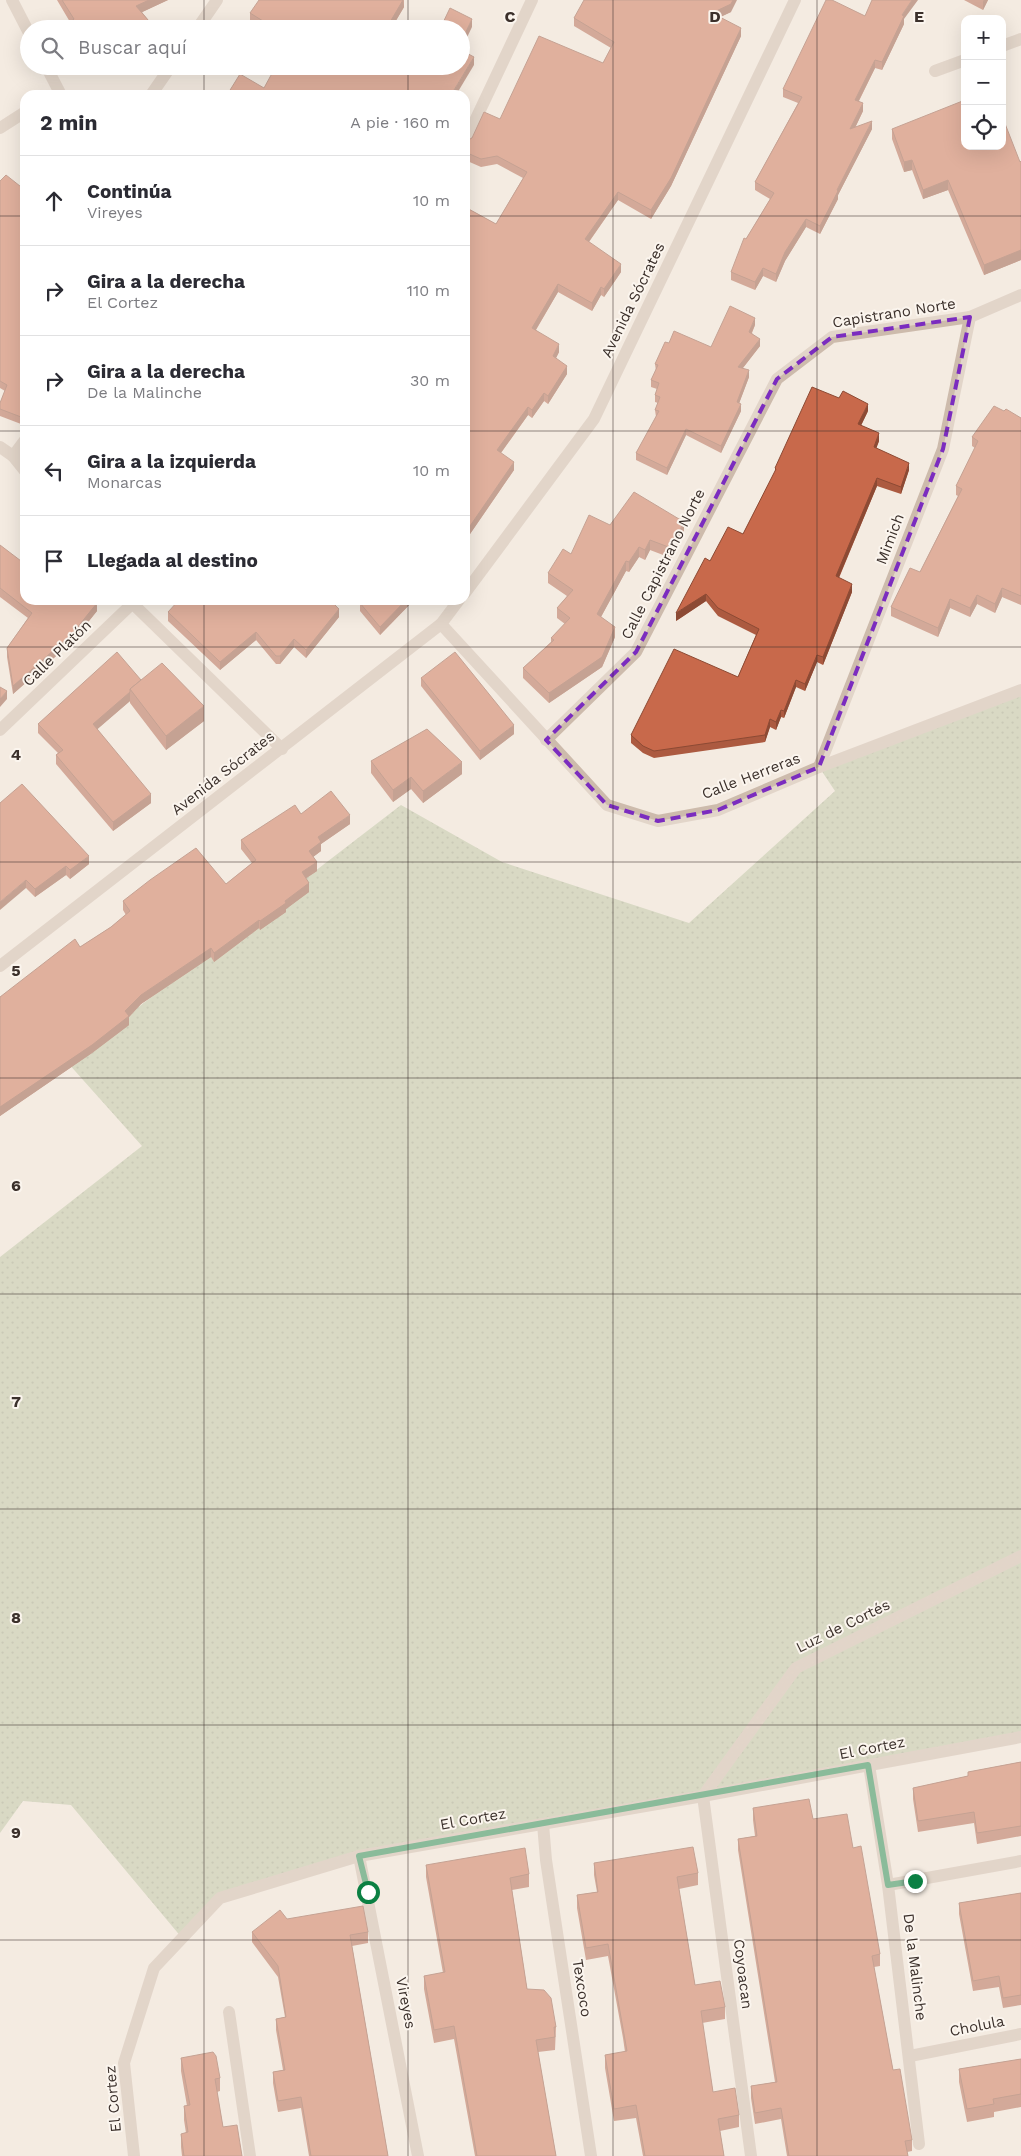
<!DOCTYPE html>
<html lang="es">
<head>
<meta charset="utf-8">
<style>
	body { margin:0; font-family:"Work Sans",sans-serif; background:#f2f2f3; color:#2b2b33 }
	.controls { position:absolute; right:15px; top:15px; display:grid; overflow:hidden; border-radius:10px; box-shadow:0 5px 20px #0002 }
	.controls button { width:45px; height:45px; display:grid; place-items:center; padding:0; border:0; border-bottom:1px solid #e1e1e2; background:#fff; color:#2b2b33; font:25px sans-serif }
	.stop { position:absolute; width:15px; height:15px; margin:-11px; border:4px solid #0b8043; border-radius:50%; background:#fff }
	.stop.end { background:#0b8043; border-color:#fff; box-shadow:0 1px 5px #0008 }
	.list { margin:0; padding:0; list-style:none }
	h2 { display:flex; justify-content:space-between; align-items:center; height:65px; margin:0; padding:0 20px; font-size:21px }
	h2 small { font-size:16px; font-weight:400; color:#7c7c81 }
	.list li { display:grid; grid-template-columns:32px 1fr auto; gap:15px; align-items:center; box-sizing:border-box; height:90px; padding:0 20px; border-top:1px solid #e1e1e2 }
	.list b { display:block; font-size:19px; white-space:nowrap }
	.list p { margin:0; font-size:16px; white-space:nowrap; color:#7c7c81 }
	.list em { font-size:16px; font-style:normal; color:#7c7c81 }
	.icon { flex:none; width:28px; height:28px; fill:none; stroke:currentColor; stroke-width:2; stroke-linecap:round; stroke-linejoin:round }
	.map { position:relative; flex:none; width:1021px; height:2156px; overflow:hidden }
	.search { position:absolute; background:#fff; box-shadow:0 5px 20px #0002; left:20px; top:20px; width:450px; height:55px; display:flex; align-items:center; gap:12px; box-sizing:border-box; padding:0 18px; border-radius:28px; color:#7c7c81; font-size:19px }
	.panel { position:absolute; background:#fff; box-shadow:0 5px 20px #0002; left:20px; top:90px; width:450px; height:515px; border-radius:15px }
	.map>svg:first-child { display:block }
</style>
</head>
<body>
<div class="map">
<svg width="1021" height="2156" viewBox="0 0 1021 2156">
	<defs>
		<pattern id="grass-dots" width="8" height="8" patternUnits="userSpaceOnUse" patternTransform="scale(1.25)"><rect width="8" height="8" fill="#b8c4a0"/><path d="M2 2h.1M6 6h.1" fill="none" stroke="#97a083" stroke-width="1.8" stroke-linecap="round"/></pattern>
	</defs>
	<rect width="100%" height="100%" fill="#f4ebe1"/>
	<path fill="url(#grass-dots)" d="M1021,690V1737L359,1856L220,1898L182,1938L71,1805L23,1801L0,1833V1257L142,1146L67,1062L401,805L502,862L689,923L835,791L819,767Z"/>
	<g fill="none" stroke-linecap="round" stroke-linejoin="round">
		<path stroke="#cdbbac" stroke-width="12" d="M0,447L13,456"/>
		<g stroke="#cdbbac" stroke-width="12">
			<path d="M12,0L29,33"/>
			<path d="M197,29L217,0"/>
			<path d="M1002,46L1021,39"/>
			<path d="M46,66L61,95"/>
			<path d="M935,71L965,60"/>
			<path d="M151,95L171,66"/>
			<path d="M0,128L25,112"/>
			<path d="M465,142L532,0"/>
			<path d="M25,440L13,456L25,471"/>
			<path d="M129,600L282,749"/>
			<path d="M441,624L607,805L658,821L718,810L819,767L1021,690"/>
			<path d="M0,730L136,600"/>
			<path d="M546,740L636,652L777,379L832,337L970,317L1021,295"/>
			<path d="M819,767L943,449L970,317"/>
			<path d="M869,1765L888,1885L919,2144"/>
			<path d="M543,1824L546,1860L591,2156"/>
			<path d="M359,1856L418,2156"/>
			<path d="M888,1885L1021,1861"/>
			<path d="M229,2012L250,2156"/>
			<path d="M910,2056L1021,2034"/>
			<path d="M751,2156L703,1796L796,1668L1021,1556"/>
		</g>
		<g stroke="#cdbbac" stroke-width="12">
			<path d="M465,593L594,419L795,0"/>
			<path d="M0,966L441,624L459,600"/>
			<path d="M134,2156L124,2063L154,1968L220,1898L359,1856L703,1796L1021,1737"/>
		</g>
	</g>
	<g fill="#ac5a40">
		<path d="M57,0H168L142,12L155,29H62L70,22Z"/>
		<path d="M404,0V7L391,29H263L250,21V13Z"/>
		<path d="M964,0H988L983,10Z"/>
		<path d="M731,12L720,17L741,36L671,186L651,219L618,200L589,242L621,272L604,297L601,295L592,311L558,292L536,330L559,352L556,358L567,374L548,404L544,401L532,418L528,415L501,453L514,470L470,534L465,531V207L496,224L523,178L497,164L481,167L465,160V142L500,119L603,63L611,48L574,26V18Z"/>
		<path d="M865,16L904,19V24L882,70L875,68L859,101L863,111L855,128L872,129L838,195V199L820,234L806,227L785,261L776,282L763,276L755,290L731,280V272L746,239L770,199L755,190V182L798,103L783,97V89Z"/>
		<path d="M892,129L1020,162L1021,161V260L984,275L948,190L923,199L912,170L904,172L892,139Z"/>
		<path d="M0,181L25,190L21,424L0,416V403L5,391L0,388Z"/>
		<path d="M755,325L752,333L760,346L743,368L749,377L739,403L741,411L721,453L686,435L667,475L636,460V453L656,417L655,410L658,403L655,402V395L657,389L651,387V380L656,371L655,364L711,347Z"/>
		<path d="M868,411L861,425L879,441L876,448L909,470L901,494L877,486L839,578L852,592L823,665L817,662L805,691L796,687L784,718L781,717L776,730L770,727L765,742L654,758L643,753L631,743V735L738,677L756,635L718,616L706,601L676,621L710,561L743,534L775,472V468Z"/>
		<path d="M1004,411L1021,418V605L1002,597L995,613L977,604L970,617L950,608L938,637L891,616V607L920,572L958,496L956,495V486L975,448L972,446V437Z"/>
		<path d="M610,525L684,532L671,558L650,550L645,560L639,557L629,572L626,571L601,617L615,637L602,667L549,703L523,678V668L551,642V638L565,624L557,618V608L567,596L548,583V573L571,554Z"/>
		<path d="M0,545L25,600L97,611L72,642L13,694L7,657V648L28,618L0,597Z"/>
		<path d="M414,600L380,635L360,611V603Z"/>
		<path d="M168,612L339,617L306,658L294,647L280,664H276L256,640L220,670L168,621Z"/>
		<path d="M421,678L514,734L480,760L421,686Z"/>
		<path d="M141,680L204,721L166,750L130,703V701L97,729L151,803L113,831L56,764V755L58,753L38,733V724Z"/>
		<path d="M371,761L462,774L423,803L411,789L393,802L371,773Z"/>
		<path d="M0,803L89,864L70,879L66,875L35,897L26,888Z"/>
		<path d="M301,814L350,824L321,844V851L313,857L317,871L306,878L309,892L286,909V912L260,930L259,928L214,962L211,957L141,1004L129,1017V1025L92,1053L0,1116V997L80,947L111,927L126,915L123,910V901L226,884L252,863L241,849V840Z"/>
		<path d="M1021,1762V1836L977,1844L974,1823L918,1832L913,1799V1788L968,1776V1772Z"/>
		<path d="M753,1808L813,1819L853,1848L880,1954V1966L874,1967L893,2070L912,2140V2151L907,2152L908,2156H787L781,2119L755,2124L751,2098V2086L775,2082L738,1850V1839L755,1836L753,1820Z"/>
		<path d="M594,1863L698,1873V1885L679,1889L695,1985L725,2007V2019L702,2023L713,2092L739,2115V2127L720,2131L724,2156H643L636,2118L614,2121L605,2068V2055L625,2052L623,2038L608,1956L586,1960L577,1908V1895L597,1892L594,1875Z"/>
		<path d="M426,1865L529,1874V1887L512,1890L527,1989L556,2027L555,2050L538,2052L556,2156H475L454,2039L434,2043L424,1989V1976L443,1973L426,1877Z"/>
		<path d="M1021,1893V2005L1003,2008L999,1987L973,1991L959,1914V1903Z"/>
		<path d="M287,1919L368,1932V1943L352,1946L388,2156H309L301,2108L278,2112L273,2083V2072L283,2070L276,2030V2019L285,2017L278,1977L252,1942V1932Z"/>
		<path d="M181,2058L220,2078V2091L217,2092L223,2127L242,2156H182L181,2147V2134L186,2133L184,2120V2106H187L181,2071Z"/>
		<path d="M1021,2059V2107L994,2112V2117L967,2122L959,2082V2069Z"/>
	</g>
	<g fill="#8c4a34">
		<path d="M149,0H168L136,15V6Z"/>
		<path d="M403,0L404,7L391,29H386Z"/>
		<path d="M733,0H737L731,12L712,21V13Z"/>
		<path d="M912,0H918L904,19V24L882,70V62L902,15Z"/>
		<path d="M984,0H988L983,10V1Z"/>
		<path d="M472,19V27L461,50V42Z"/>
		<path d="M741,28V36L671,186L651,219V210Z"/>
		<path d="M474,57V65L456,95H451Z"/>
		<path d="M875,60V68L855,108V100Z"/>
		<path d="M863,103V111L850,138V129Z"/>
		<path d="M469,105V113L465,124V116Z"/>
		<path d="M872,121V129L838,195V199L820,234V226L837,190Z"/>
		<path d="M912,160V170L904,172V162Z"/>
		<path d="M948,180V190L923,199V190Z"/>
		<path d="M618,192V200L585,247V239Z"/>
		<path d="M806,219V227L785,261L776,282V274L785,252Z"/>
		<path d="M1021,250V260L984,275V265Z"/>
		<path d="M621,264V272L604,297V289Z"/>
		<path d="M763,268V276L755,290V282Z"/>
		<path d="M558,284V292L532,336V328Z"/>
		<path d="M601,287V295L592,311V303Z"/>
		<path d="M755,318V325L749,338V332Z"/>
		<path d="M760,339V346L738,374V367Z"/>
		<path d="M559,344V352L553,364V356Z"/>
		<path d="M567,366V374L548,404V396Z"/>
		<path d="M749,370V377L737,409V402Z"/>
		<path d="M544,393V401L532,418V410Z"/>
		<path d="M741,404V411L721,453V446Z"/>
		<path d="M868,404V411L858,432V424Z"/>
		<path d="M528,407V415L497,458V450Z"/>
		<path d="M25,409V416L21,424V417Z"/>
		<path d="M686,429V435L667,475V468Z"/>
		<path d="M879,433V441L874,455V447Z"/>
		<path d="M514,462V470L470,534V526Z"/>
		<path d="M909,463V470L901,494V487Z"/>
		<path d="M877,478V486L836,584V576Z"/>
		<path d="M684,522V532L671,558V548Z"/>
		<path d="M650,540V550L645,560V550Z"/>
		<path d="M639,547V557L629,572V562Z"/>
		<path d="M626,561V571L597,624V614Z"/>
		<path d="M852,584V592L823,665V657Z"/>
		<path d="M1002,588V597L995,613V604Z"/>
		<path d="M706,594V601L676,621V613Z"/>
		<path d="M977,595V604L970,617V608Z"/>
		<path d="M950,599V608L938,637V628Z"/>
		<path d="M406,600H414L380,635V627Z"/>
		<path d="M97,603V611L72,642L13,694V686Z"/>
		<path d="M339,609V617L306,658V650Z"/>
		<path d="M615,627V637L602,667L549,703V693Z"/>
		<path d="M256,632V640L220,670V662Z"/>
		<path d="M294,639V647L280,664V656Z"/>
		<path d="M817,655V662L805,691V684Z"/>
		<path d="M796,680V687L784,718V711Z"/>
		<path d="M7,691V699L0,707V699Z"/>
		<path d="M130,692V701L93,733V724Z"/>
		<path d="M204,706V721L166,750V736Z"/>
		<path d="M781,710V717L776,730V722Z"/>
		<path d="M770,719V727L765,742V735Z"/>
		<path d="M514,725V734L480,760V751Z"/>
		<path d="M462,762V774L423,803V791Z"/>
		<path d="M411,777V789L393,802V790Z"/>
		<path d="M151,794V803L113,831V822Z"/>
		<path d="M350,815V824L321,844V851L309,860V851L318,837Z"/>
		<path d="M89,856V864L70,879V870Z"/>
		<path d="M317,862V871L302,881V872Z"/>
		<path d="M66,866V875L35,897V889Z"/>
		<path d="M26,880V888L0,910V902Z"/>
		<path d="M309,883V892L286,909V912L260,930V921L285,901Z"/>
		<path d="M259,920V928L214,962V953Z"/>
		<path d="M211,948V957L141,1004L129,1017V1025L92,1053L0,1116V1107L125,1011L141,995Z"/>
	</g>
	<g fill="#c8694b" stroke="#8c4a34">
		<path d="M62,0H149L136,6L155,28L115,29L114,27L112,29H62L74,19Z"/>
		<path d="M259,0H403L386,29H276L250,13Z"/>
		<path d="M584,0H733L731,4L712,13L741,28L671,178L651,210L618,192L585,239L621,264L604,289L601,287L592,303L558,284L532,328L559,344L553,356L567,366L548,396L544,393L532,410L528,407L497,450L514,462L470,526L465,523V235L466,233H465V207L496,224L527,172L497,156L481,159L465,152V142L472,138L484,112L500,119L539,36L603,63L614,42L574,18Z"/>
		<path d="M826,0H832L865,16L872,0H912L902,15L904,16L882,62L875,60L855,100L863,103L850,129L872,121L837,190L838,191L820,226L806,219L785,252L776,274L763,268L755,282L731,272L744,238L746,239L774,193L755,182L802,97L783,89Z"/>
		<path d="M450,8L472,19L461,42V29H440Z"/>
		<path d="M461,50L474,57L451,95H227L240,74L264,88L276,66H461Z"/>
		<path d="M965,100V146H1002V116L1020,162L1021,161V250L984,265L948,180L923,190L912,160L904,162L892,129Z"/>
		<path d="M465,103L469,105L465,116Z"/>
		<path d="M6,175L25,190V409L21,417L0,409V403L7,385L0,381V181Z"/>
		<path d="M730,306L755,318L749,332L760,339L738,367L749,370L737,402L741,404L721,446L686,429L667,468L636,453L659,411L655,410L660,397L655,395L659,383L651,380L658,365L655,364L665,342L669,343L674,331L711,347Z"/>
		<path d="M812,387L839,398L843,391L868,404L858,424L879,433L874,447L909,463L901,487L877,478L836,576L852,584L823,657L817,655L805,684L796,680L784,711L781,710L776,722L770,719L765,735L654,751L643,746L631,735L674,649L738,677L759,629L718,608L706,594L676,613L705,558L710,561L728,527L743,534L776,469L775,468Z"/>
		<path d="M994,406L1004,411L1006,409L1021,418V596L1002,588L995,604L977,595L970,608L950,599L938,628L891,607L910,568L920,572L962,489L956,486L978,441L972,437Z"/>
		<path d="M634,492L684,522L671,548L650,540L645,550L639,547L629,562L626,561L597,614L615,627L602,657L549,693L523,668L554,640L551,638L570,618L557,608L573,590L548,573L563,549L571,554L589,515L610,525Z"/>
		<path d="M0,545L25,564V600H93L97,603L72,634L13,686L7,648L32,613L0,588Z"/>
		<path d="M179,600H330L339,609L306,650L294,639L280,656H276L256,632L220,662L168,612Z"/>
		<path d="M363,600H406L380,627L360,603Z"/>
		<path d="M117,652L141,680L130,689V692L93,724L151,794L113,822L56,755L63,750L38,724Z"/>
		<path d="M455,652L514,725L480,751L421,678Z"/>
		<path d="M162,663L204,706L166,736L130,689Z"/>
		<path d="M0,687L7,691L0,699Z"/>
		<path d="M427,729L462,762L423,791L411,777L393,790L371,761Z"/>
		<path d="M22,784L89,856L70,870L66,866L35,889L26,880L0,902V803Z"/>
		<path d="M331,791L350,815L318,837L321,842L309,851L317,862L302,872L309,883L285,901L286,903L260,921L259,920L214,953L211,948L141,995L125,1011L129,1016L92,1045L0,1107V997L75,939L80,947L111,927L130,911L123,901L150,880L196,848L226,884L256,860L241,840L295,805L301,814Z"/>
		<path d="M1021,1762V1826L977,1833L974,1812L918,1821L913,1788L968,1776V1772Z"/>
		<path d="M809,1799L813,1819L847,1814L853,1848L861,1846L880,1954L872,1956L893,2070L900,2069L912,2140L905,2141L908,2156H789L781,2108L755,2113L751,2086L777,2082L738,1839L757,1836L753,1808Z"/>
		<path d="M693,1847L698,1873L677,1877L695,1985L720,1981L725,2007L701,2011L713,2092L735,2088L739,2115L718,2119L724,2156H645L636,2105L614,2109L605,2055L627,2051L608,1944L586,1948L577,1895L598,1892L594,1863Z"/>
		<path d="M525,1848L529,1874L510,1878L527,1989L544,1990L551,1998L556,2027H554L555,2037L536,2040L556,2156H477L454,2026L434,2030L424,1976L445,1972L426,1865Z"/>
		<path d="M1021,1893V1995L1003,1998L999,1976L973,1981L959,1903Z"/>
		<path d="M363,1906L368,1932L350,1935L388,2156H311L301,2097L278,2101L273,2072L285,2070L276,2019L286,2017L278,1966L252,1932L280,1910L287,1919Z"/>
		<path d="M213,2052L216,2056L220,2078L215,2079L223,2127L237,2125L242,2156H184L181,2134L188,2132L184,2106L190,2105L181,2058Z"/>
		<path d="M1021,2059V2094L993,2099L994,2104L967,2109L959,2069Z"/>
	</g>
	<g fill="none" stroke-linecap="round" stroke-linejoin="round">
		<path stroke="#0b8043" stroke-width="6" d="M368,1892L359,1856L868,1765L888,1885L915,1881"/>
	</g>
	<path d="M0 0H1021V2156H0ZM970,317L943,449L819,767L718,810L658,821L607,805L546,740L636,652L777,379L832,337Z" fill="#f4ebe1" fill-opacity=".55" fill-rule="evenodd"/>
	<path fill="none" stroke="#7b2cbf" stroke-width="4" stroke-dasharray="10 6" stroke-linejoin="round" d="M970,317L943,449L819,767L718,810L658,821L607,805L546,740L636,652L777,379L832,337Z"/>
	<path fill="none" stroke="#3b302b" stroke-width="1" stroke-opacity="0.55" d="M204,0V29M408,0V29M613,0V2156M817,0V2156M204,66V95M408,66V95M0,216H25M465,216H1021M0,431H25M465,431H1021M204,600V2156M408,600V2156M0,647H1021M0,862H1021M0,1078H1021M0,1294H1021M0,1509H1021M0,1725H1021M0,1940H1021"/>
	<g text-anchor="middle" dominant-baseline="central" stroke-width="4" stroke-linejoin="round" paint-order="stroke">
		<g font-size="15" fill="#3b302b" stroke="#fbf5ee">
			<text transform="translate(633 300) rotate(-64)">Avenida Sócrates</text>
			<text transform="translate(894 313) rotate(-9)">Capistrano Norte</text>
			<text transform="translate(890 539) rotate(-69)">Mimich</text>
			<text transform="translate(663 564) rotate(-63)">Calle Capistrano Norte</text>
			<text transform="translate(57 653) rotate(-44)">Calle Platón</text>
			<text transform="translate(223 773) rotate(-38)">Avenida Sócrates</text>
			<text transform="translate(751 776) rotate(-21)">Calle Herreras</text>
			<text transform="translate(843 1626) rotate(-26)">Luz de Cortés</text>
			<text transform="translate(872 1748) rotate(-11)">El Cortez</text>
			<text transform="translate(473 1819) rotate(-10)">El Cortez</text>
			<text transform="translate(915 1967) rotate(83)">De la Malinche</text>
			<text transform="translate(743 1974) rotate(83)">Coyoacan</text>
			<text transform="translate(582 1988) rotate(81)">Texcoco</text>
			<text transform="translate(406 2003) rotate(79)">Vireyes</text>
			<text transform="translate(977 2026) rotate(-11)">Cholula</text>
			<text transform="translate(113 2099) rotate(-95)">El Cortez</text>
		</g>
	</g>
	<g font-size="16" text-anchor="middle" font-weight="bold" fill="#3b302b" stroke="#fbf5ee" stroke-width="4" stroke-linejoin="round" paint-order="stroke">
		<text x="510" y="22">C</text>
		<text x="715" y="22">D</text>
		<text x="919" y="22">E</text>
		<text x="16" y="760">4</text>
		<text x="16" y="976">5</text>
		<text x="16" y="1191">6</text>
		<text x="16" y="1407">7</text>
		<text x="16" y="1623">8</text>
		<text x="16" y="1838">9</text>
	</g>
</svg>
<div class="controls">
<button>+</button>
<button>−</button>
<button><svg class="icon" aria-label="locate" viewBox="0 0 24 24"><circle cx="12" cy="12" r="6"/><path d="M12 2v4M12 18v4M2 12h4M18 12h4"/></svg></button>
</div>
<div class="stop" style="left:368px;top:1892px"></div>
<div class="stop end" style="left:915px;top:1881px"></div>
<div class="search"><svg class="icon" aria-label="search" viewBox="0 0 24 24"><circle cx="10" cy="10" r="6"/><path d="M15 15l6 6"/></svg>Buscar aquí</div>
<section class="panel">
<h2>2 min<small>A pie · 160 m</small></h2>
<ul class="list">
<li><svg class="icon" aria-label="ahead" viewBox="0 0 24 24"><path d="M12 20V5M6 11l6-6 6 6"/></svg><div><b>Continúa</b><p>Vireyes</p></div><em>10 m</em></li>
<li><svg class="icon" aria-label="right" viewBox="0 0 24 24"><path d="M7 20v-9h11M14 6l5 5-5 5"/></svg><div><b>Gira a la derecha</b><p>El Cortez</p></div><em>110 m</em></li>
<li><svg class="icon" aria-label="right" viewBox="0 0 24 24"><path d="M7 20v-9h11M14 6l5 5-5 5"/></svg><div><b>Gira a la derecha</b><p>De la Malinche</p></div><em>30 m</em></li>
<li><svg class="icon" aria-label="left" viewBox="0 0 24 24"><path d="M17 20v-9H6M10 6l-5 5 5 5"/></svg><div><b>Gira a la izquierda</b><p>Monarcas</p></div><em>10 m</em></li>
<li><svg class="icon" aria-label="arrive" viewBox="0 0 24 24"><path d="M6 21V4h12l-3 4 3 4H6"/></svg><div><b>Llegada al destino</b></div></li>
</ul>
</section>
</div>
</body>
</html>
